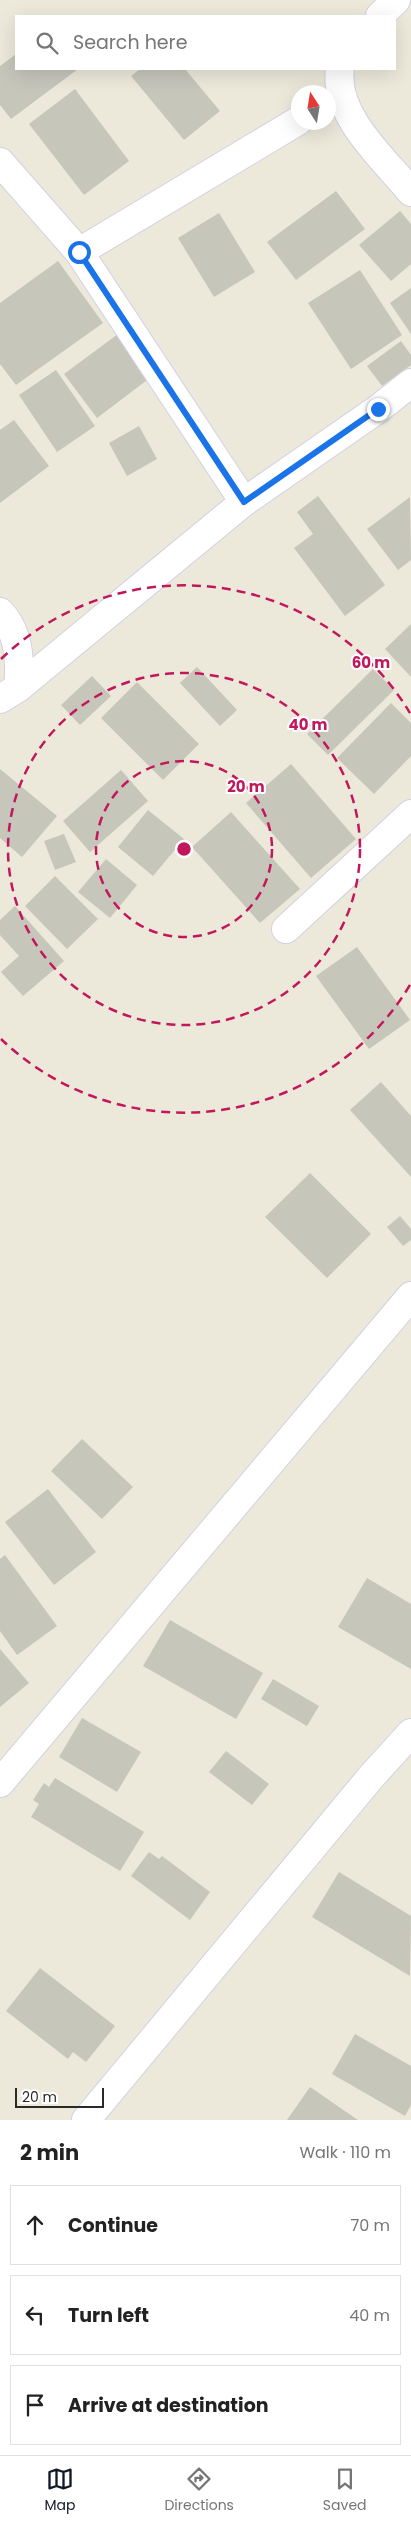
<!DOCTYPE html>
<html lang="en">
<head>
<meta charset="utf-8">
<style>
	body { margin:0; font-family:Poppins,sans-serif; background:#f6f6f6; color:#222 }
	.compass { position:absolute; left:291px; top:85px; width:45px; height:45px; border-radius:50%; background:#fff; box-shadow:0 5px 20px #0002; rotate:348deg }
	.scale { position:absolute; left:15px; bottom:12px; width:89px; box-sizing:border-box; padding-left:5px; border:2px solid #292929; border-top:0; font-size:14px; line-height:18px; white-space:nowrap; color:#292929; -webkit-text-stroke:4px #fff; paint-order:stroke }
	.stop { position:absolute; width:15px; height:15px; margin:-11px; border:4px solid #1a73e8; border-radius:50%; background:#fff }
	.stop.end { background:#1a73e8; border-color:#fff; box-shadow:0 1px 5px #0008 }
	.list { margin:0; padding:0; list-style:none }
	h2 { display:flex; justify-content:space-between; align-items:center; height:65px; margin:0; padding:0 20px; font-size:21px }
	h2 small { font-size:16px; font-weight:400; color:#767676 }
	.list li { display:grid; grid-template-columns:32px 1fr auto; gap:15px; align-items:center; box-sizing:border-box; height:80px; margin:0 10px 10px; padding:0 10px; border:1px solid #e0e0e0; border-radius:0px }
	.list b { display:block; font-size:19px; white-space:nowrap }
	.list em { font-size:16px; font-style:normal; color:#767676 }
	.icon { flex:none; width:28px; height:28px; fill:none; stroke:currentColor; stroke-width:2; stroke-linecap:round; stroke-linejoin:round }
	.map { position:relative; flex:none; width:411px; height:2120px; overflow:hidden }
	.search { position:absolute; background:#fff; box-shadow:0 5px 20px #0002; left:15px; right:15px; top:15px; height:55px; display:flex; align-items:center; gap:12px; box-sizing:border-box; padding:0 18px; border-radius:0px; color:#767676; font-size:19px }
	.sheet { height:335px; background:#fff }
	nav { display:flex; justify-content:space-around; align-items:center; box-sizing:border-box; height:70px; border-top:1px solid #e0e0e0; background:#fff; font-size:14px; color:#767676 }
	nav a { display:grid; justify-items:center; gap:2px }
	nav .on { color:#111827 }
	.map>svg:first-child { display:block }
</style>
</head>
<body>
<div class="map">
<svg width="411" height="2120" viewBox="0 0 411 2120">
	<rect width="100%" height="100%" fill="#ece9db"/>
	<g fill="#c7c6bb">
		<path d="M16,54V69H78L11,119L0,105V66Z"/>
		<path d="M140,69H185L220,111L184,140L131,76Z"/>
		<path d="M75,89L129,161L84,195L29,124Z"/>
		<path d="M336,191L365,229L296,280L267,242Z"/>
		<path d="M400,211L411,224V264L391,281L359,245Z"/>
		<path d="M219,213L255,272L214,297L178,238Z"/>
		<path d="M58,261L103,323L16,385L0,364V303Z"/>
		<path d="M360,270L402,335L351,369L308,303Z"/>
		<path d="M411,288V334L390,303Z"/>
		<path d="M122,331L155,374L97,418L64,374Z"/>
		<path d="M401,341L411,355V365L382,386L367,366Z"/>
		<path d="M56,370L95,426L57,452L19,395Z"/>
		<path d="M14,420L49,466L0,503V430Z"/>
		<path d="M139,426L157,459L127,476L109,443Z"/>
		<path d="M318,496L385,585L345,616L294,548L313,534L297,512Z"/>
		<path d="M410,497L411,560L398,570L367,529Z"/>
		<path d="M411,624V677L385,649Z"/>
		<path d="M197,667L237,710L220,726L180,683Z"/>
		<path d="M373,669L394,690L328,755L307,734Z"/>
		<path d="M92,676L111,696L80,725L61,705Z"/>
		<path d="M137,682L199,744L163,780L101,718Z"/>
		<path d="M391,703L411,723V756L374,794L337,758Z"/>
		<path d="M291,764L356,839L311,878L246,803Z"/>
		<path d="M0,769L57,816L22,857L0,838Z"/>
		<path d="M121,770L148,801L90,852L63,821Z"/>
		<path d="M148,810L184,839L153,876L118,847Z"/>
		<path d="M231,812L300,889L260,923L192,847Z"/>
		<path d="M64,834L76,862L55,870L44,841Z"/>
		<path d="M106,859L137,885L110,918L78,892Z"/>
		<path d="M55,876L98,919L67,949L25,906Z"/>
		<path d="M15,906L64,961L23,996L1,972L19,956L0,935V920Z"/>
		<path d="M357,947L410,1020L369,1049L316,976Z"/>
		<path d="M381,1082L411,1116V1177L350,1110Z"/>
		<path d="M310,1173L371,1234L327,1278L265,1217Z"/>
		<path d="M400,1216L411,1229V1240L403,1246L387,1227Z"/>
		<path d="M82,1439L133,1487L102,1519L51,1471Z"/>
		<path d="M48,1489L96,1552L54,1585L5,1522Z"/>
		<path d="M5,1555L57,1626L17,1655L0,1631V1559Z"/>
		<path d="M367,1578L411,1604V1669L338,1627Z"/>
		<path d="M170,1620L263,1673L236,1719L143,1666Z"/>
		<path d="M0,1649L29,1683L0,1707Z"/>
		<path d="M273,1679L319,1706L307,1726L261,1699Z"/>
		<path d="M82,1718L141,1752L117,1792L59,1757Z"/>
		<path d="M226,1751L269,1784L252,1805L209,1772Z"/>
		<path d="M55,1778L144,1832L120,1871L31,1817L39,1804L33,1800L44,1783L49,1787Z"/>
		<path d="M149,1852L159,1859L162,1856L210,1892L190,1920L131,1876Z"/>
		<path d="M339,1872L411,1916L410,1976L312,1917Z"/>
		<path d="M40,1968L115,2026L86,2062L73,2052L68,2059L6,2011Z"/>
		<path d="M355,2034L411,2066V2105L405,2116L332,2074Z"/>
		<path d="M310,2087L358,2120H287Z"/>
	</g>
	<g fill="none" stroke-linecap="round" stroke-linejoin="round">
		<defs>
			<g id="minor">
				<path d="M380,16L396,0"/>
				<path d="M340,69C333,115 384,159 411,192"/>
				<path d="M0,162L79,252L244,502"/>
				<path d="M79,252L298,121"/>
				<path d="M0,612C19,632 21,661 18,688"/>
				<path d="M0,699L18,688L244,502L378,409L411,383"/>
				<path d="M286,929L411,814"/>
				<path d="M0,1783L411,1296"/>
				<path d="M86,2120L371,1777L411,1733"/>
			</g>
		</defs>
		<use href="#minor" stroke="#d2d0e2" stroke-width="30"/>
		<use href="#minor" stroke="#fff" stroke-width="28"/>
	</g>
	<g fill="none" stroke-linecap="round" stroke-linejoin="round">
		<path stroke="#1a73e8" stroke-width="6" d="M79,252L244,502L378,409"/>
	</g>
	<g fill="none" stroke="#c2185b" stroke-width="2.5" stroke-dasharray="9 6">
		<circle cx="184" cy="849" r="88"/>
		<circle cx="184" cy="849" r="176"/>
		<path d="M410 985A264 264 0 0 1 1 1039M1 659A264 264 0 0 1 410 713"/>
	</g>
	<circle cx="184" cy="849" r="8" fill="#c2185b" stroke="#fff" stroke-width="2.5"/>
	<g font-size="15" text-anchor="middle" font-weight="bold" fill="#c2185b" stroke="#fff" stroke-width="4" stroke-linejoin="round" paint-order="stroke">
		<text x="371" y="668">60 m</text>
		<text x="308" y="730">40 m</text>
		<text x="246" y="792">20 m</text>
	</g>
</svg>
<svg class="compass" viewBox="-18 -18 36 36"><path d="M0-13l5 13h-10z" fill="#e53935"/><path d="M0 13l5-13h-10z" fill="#767676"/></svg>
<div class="scale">20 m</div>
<div class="stop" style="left:79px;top:252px"></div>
<div class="stop end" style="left:378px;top:409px"></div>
<div class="search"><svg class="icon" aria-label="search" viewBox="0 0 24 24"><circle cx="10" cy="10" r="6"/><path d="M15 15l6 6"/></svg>Search here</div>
</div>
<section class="sheet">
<h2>2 min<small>Walk · 110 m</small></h2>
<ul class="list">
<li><svg class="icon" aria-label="ahead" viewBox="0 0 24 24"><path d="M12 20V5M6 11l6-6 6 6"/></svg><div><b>Continue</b></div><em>70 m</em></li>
<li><svg class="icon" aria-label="left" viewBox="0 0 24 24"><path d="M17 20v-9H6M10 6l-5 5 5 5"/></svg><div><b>Turn left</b></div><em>40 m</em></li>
<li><svg class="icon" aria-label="arrive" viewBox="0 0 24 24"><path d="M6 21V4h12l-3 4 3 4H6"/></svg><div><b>Arrive at destination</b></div></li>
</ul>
</section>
<nav>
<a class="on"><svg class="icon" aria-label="map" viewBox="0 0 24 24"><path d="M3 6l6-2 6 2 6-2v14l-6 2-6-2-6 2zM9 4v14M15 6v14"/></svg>Map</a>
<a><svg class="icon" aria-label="directions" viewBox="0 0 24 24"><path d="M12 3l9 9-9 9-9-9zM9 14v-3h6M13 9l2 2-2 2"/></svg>Directions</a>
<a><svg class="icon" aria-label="saved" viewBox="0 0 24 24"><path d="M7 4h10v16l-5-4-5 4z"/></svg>Saved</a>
</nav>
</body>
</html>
